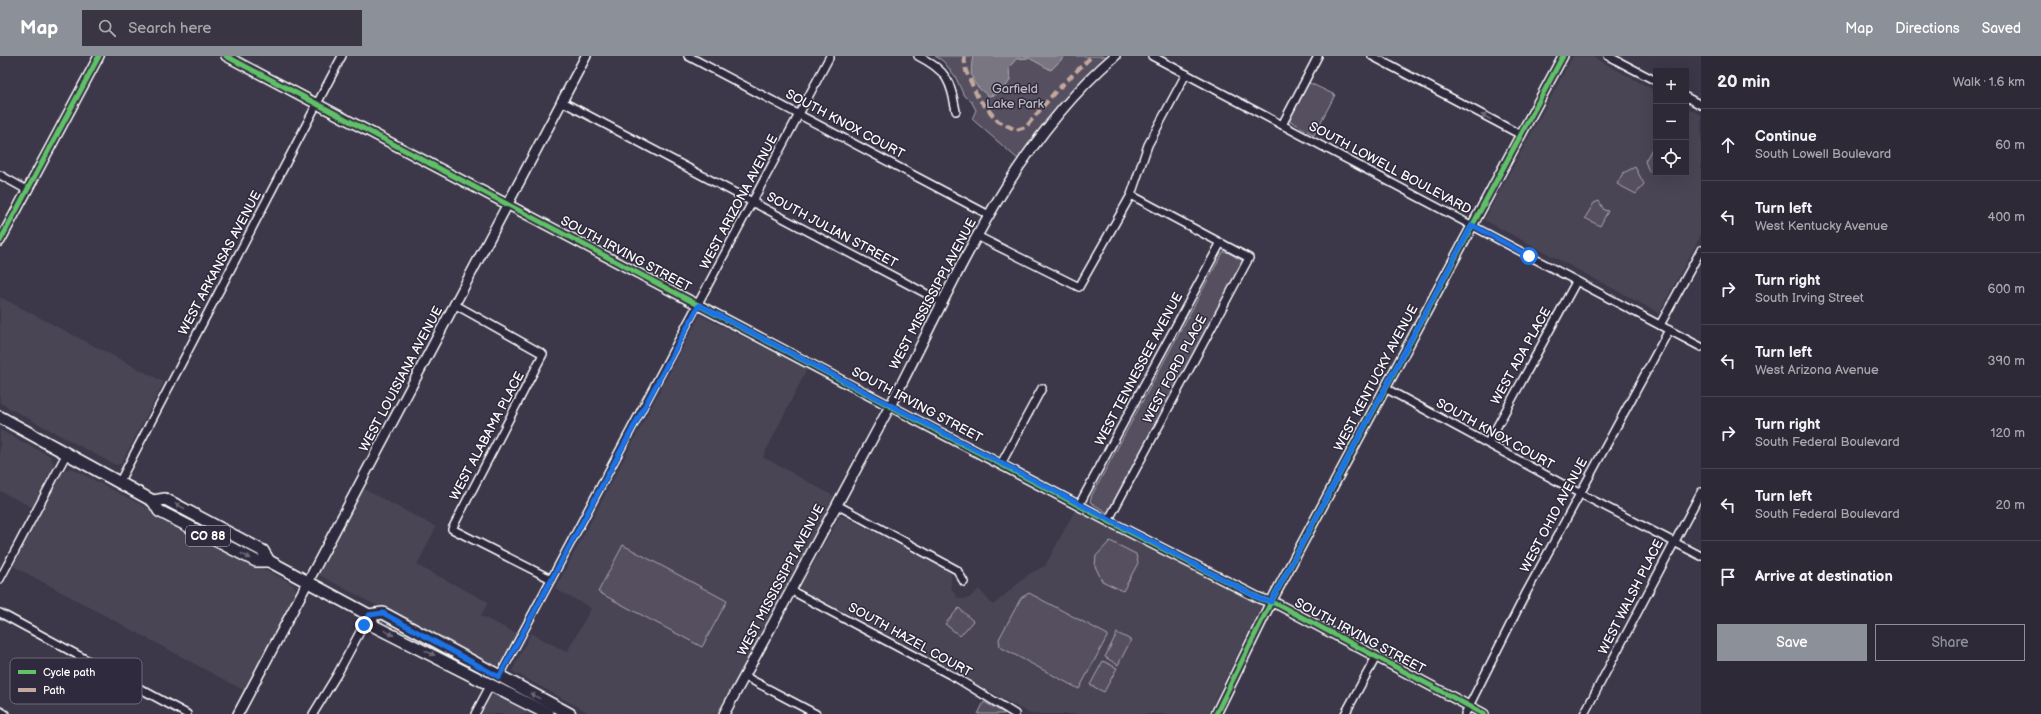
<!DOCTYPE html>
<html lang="en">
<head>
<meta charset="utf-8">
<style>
	body { margin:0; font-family:"Balsamiq Sans",sans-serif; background:#393542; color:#f1f3f6 }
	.controls { position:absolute; right:12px; top:12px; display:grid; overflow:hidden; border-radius:0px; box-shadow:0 4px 16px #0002 }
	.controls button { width:36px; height:36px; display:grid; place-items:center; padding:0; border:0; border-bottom:1px solid #484552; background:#2d2937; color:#f1f3f6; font:20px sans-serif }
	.stop { position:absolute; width:12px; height:12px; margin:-9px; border:3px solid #1a73e8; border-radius:50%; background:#fff }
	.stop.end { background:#1a73e8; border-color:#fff; box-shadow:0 1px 4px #0008 }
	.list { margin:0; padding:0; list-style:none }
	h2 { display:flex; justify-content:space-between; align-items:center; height:52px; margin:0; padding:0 16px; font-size:17px }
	h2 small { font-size:13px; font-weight:400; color:#a7a6ad }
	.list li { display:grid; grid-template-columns:26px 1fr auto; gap:12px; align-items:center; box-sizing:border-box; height:72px; padding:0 16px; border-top:1px solid #484552 }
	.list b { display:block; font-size:15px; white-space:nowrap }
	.list p { margin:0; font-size:13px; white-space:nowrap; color:#a7a6ad }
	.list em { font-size:13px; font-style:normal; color:#a7a6ad }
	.actions { display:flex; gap:8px; padding:12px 16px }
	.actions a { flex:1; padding:9px 0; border:1px solid #8c9099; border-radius:0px; text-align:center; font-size:14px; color:#8c9099 }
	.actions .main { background:#8c9099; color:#fff }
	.icon { flex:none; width:22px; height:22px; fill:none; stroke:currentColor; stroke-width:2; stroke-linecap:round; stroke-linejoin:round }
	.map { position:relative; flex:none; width:1701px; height:658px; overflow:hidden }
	header { display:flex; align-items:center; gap:24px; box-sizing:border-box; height:56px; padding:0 20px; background:#8c9099; color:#fff }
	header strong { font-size:19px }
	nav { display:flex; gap:22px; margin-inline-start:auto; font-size:14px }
	.search { width:280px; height:36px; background:#393542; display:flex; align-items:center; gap:10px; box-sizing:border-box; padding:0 14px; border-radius:0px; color:#a7a6ad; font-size:15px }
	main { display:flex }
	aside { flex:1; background:#2d2937 }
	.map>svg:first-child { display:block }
</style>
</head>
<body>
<header>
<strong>Map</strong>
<div class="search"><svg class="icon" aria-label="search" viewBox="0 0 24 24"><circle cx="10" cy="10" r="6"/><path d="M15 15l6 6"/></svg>Search here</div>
<nav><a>Map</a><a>Directions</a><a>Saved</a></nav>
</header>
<main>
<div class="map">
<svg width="1701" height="658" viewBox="0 0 1701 658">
	<rect width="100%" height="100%" fill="#3c3749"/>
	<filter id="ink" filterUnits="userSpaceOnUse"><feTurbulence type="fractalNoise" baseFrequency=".025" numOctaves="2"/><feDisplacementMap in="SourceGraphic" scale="8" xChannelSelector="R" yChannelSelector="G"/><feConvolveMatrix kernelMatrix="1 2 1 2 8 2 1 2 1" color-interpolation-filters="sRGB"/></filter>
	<g filter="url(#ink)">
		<g fill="#494455">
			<path d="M1573,0H1591L1656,35V117H1686V51L1701,59V179L1659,257L1484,164Z"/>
			<path d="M0,241L164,326L121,408L115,409L0,347Z"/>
			<path d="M700,259L807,313L763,401L834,440L719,658H591L512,615L531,577L567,596L591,552L555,533Z"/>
			<path d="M0,374L50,400L54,409L32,451L0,435Z"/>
			<path d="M71,412L291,527L296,532L295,538L245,635L13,510L63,415Z"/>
			<path d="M364,433L436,471L417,509L488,546L481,560L518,578L501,612L496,613L319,519L318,516L321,509Z"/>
			<path d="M1076,452L1261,550L1208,658H1030L933,603L801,533L800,529L803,522L808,517L840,460L846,461L950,516L951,520V532L957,541L961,543L969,542L979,533L993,549L1029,518L1045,510Z"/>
			<path d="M492,633L537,658H479Z"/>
		</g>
		<g fill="#555060" stroke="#aaa8b0">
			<path d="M935,0H1109C1077,32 1041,64 1019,104L972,63L976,54L971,45L964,40L955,20L943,5Z"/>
			<path d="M1310,27L1335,39L1314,79L1289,64L1307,28Z"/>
			<path d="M1656,86V114L1649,116L1645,105Z"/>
			<path d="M1635,111L1644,128L1636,138L1617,128L1623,117Z"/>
			<path d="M1599,145L1604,154L1608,155L1600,170L1585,162L1594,147Z"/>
			<path d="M1223,196H1227L1243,205L1111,456L1108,457L1090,446L1092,439Z"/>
			<path d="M1110,485L1136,498L1138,507L1123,535L1102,525L1095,510L1096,500Z"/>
			<path d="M623,489L727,545L702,591L598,536Z"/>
			<path d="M1029,537L1108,579L1079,633L1000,591L999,583L1021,542Z"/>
			<path d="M959,552L973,565L960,580L945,568Z"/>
			<path d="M1117,577L1131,584L1118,609L1105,601Z"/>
			<path d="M1103,605L1117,612L1104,636L1090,629Z"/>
			<path d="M984,646L1004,657V658H978Z"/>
		</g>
		<path fill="#797682" stroke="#afadb4" d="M973,0H1065L1051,14L1029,2L1016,3L1009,12L1010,24L1002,37L989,40C971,28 969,21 973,0Z"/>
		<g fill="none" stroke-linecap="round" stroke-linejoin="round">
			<defs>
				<g id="minor">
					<path d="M688,0L989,159"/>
					<path d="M918,0C948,15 950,25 956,55"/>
					<path d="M1152,0L1701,291"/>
					<path d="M1372,0L1521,79"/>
					<path d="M1608,0L1656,25"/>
					<path d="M1686,41L1701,49"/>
					<path d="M561,45L942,246"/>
					<path d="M1282,69L1318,0"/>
					<path d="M0,119L27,134"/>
					<path d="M977,180L1079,231L1131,139L1148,89L1186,18"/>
					<path d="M454,248L543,298L452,473L551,523"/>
					<path d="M1660,269L1701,194"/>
					<path d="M1385,332L1579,437L1701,500"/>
					<path d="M1488,387L1576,226"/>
					<path d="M1001,408L1042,332"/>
					<path d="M120,425L342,0"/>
					<path d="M837,449L957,514L964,526"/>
					<path d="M1079,449L1220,188"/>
					<path d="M1108,465L1249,202L1131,139"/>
					<path d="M0,523L67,397"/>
					<path d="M792,535L958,623L1015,658"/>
					<path d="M0,557L187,658"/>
					<path d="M744,620L816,658"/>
					<path d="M499,621L830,0"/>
					<path d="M0,655L5,658"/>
					<path d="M313,658L338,617L369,559"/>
					<path d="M475,658L491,628"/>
					<path d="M1345,658L1376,601"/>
					<path d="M1465,658L1525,539L1669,274"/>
					<path d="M1584,658L1701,436"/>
				</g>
				<g id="tertiary">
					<path d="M226,0L1108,465L1259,542L1279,549L1484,658"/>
					<path d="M0,185L99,0"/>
					<path d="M238,658L586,0"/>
					<path d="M724,658C779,556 835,454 889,352C954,228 1007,93 1115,0"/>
					<path d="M1216,658L1271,546L1563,0"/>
				</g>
				<g id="primary">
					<path d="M0,361L153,445L159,455L256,505H269L369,559L383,557L570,658"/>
					<path d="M153,445L165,443L263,495L269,505"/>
					<path d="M369,559L374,570L548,658"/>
				</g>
			</defs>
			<use href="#minor" stroke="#fff" stroke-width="10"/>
			<use href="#tertiary" stroke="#fff" stroke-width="12"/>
			<use href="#primary" stroke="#fff" stroke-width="14"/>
			<use href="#minor" stroke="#2f2a3d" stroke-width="7"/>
			<use href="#tertiary" stroke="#2f2a3d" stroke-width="9"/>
			<use href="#primary" stroke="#2f2a3d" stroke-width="11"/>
			<path stroke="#c3a89e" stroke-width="4" stroke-dasharray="8 4" stroke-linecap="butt" d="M964,0L966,15L978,42L998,65L1016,74L1026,71L1055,36L1092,0"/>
			<defs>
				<g id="cycleway">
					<path d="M226,0L1108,465L1259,542L1279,549L1484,658"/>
					<path d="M0,185L99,0"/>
					<path d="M1216,658L1271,546L1563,0"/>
				</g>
			</defs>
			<use href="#cycleway" stroke="#2f2a3d" stroke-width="8"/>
			<use href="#cycleway" stroke="#61c268" stroke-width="5"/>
		</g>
		<defs><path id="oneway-solid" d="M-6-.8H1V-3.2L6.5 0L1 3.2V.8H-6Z"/></defs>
		<g fill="#6d6a77">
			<use href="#oneway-solid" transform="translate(1486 61) rotate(-152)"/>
			<use href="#oneway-solid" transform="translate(180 450) rotate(-152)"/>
			<use href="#oneway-solid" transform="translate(246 500) rotate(28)"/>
			<use href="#oneway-solid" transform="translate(389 577) rotate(26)"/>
			<use href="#oneway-solid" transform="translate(430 597) rotate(26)"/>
			<use href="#oneway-solid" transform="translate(535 640) rotate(-151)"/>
		</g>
	</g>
	<g fill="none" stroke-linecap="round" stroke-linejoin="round" filter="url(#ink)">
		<path stroke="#1a73e8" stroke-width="5" d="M364,569L369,559L383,557L499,621L699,249L1259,542L1271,546L1472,169L1529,200"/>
	</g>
	<g text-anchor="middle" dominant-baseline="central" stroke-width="3" stroke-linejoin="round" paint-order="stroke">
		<rect fill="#2f2a3d" stroke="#c1bfc5" stroke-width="1" x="186" y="470" width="44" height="20" rx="3"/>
		<g font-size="12" font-weight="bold" fill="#fff">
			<text x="208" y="480">CO 88</text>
		</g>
		<g font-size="13" fill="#bbb9bf" stroke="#2f2a3d">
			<text x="1015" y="33">Garfield<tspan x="1015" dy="15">Lake Park</tspan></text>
		</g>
		<g font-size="13" fill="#fff" stroke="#2f2a3d">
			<text transform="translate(845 68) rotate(28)">SOUTH KNOX COURT</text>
			<text transform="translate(1390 112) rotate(28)">SOUTH LOWELL BOULEVARD</text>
			<text transform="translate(739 146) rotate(-62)">WEST ARIZONA AVENUE</text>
			<text transform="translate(832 174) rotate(28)">SOUTH JULIAN STREET</text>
			<text transform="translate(626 198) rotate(28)">SOUTH IRVING STREET</text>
			<text transform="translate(220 207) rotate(-62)">WEST ARKANSAS AVENUE</text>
			<text transform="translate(933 238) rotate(-62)">WEST MISSISSIPPI AVENUE</text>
			<text transform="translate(1521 300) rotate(-61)">WEST ADA PLACE</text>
			<text transform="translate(1139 313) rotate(-62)">WEST TENNESSEE AVENUE</text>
			<text transform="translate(1175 313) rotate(-62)">WEST FORD PLACE</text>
			<text transform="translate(1376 322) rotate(-62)">WEST KENTUCKY AVENUE</text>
			<text transform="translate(401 323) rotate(-62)">WEST LOUISIANA AVENUE</text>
			<text transform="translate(917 349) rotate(28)">SOUTH IRVING STREET</text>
			<text transform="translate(1495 378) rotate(29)">SOUTH KNOX COURT</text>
			<text transform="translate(487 380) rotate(-62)">WEST ALABAMA PLACE</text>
			<text transform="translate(1554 459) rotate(-62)">WEST OHIO AVENUE</text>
			<text transform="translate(781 524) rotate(-62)">WEST MISSISSIPPI AVENUE</text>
			<text transform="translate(1631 541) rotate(-63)">WEST WALSH PLACE</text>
			<text transform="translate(1360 580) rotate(28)">SOUTH IRVING STREET</text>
			<text transform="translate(910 584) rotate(29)">SOUTH HAZEL COURT</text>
		</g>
	</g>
	<rect x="10" y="602" width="132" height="46" rx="6" fill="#2f2a3d" stroke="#6d6a77" stroke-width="1"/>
	<rect x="18" y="614" width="18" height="4" fill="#61c268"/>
	<rect x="18" y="632" width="18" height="4" fill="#c3a89e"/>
	<g font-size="11" fill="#fff">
		<text x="43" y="620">Cycle path</text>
		<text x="43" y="638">Path</text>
	</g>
</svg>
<div class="controls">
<button>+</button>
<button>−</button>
<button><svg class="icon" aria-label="locate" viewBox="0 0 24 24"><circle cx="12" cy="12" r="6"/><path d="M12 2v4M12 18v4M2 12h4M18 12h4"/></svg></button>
</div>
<div class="stop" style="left:1529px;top:200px"></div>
<div class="stop end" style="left:364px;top:569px"></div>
</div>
<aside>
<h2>20 min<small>Walk · 1.6 km</small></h2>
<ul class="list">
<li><svg class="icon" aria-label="ahead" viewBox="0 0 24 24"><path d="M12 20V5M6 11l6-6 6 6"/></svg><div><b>Continue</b><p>South Lowell Boulevard</p></div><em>60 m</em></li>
<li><svg class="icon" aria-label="left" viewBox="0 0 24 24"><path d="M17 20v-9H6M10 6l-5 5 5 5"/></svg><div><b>Turn left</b><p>West Kentucky Avenue</p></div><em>400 m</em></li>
<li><svg class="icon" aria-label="right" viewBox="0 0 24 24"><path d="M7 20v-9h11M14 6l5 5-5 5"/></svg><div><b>Turn right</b><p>South Irving Street</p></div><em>600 m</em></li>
<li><svg class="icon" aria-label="left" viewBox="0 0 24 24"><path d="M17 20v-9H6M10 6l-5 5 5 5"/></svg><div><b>Turn left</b><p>West Arizona Avenue</p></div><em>390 m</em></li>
<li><svg class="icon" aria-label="right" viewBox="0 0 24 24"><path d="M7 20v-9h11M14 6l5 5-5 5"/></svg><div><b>Turn right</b><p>South Federal Boulevard</p></div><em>120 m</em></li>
<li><svg class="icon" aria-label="left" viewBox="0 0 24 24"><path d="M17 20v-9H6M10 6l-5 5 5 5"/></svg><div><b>Turn left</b><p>South Federal Boulevard</p></div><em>20 m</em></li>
<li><svg class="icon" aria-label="arrive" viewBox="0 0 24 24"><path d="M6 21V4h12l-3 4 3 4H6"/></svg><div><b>Arrive at destination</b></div></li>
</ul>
<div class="actions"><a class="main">Save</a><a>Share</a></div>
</aside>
</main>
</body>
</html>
